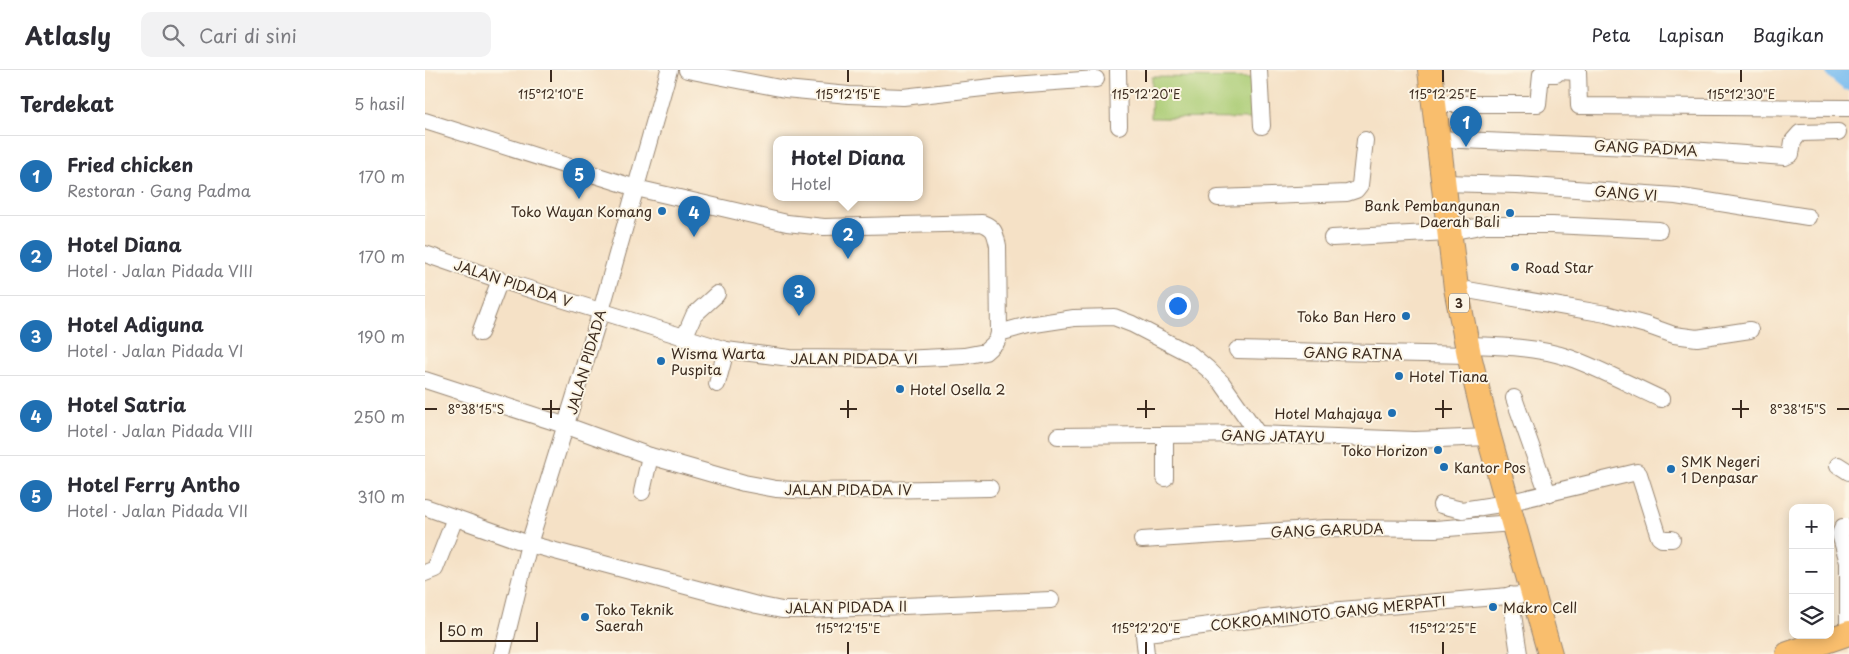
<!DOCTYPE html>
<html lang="id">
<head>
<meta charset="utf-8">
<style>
	body { margin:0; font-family:"Playpen Sans",sans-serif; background:#f2f2f3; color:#2b2b33 }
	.controls { position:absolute; right:15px; bottom:15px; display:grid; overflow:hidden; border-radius:10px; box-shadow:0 2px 12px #0003 }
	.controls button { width:45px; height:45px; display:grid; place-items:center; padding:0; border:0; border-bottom:1px solid #e1e1e2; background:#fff; color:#2b2b33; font:25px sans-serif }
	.scale { position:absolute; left:15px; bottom:12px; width:98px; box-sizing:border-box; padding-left:5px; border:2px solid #3b2a1e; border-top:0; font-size:14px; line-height:18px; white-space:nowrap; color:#3b2a1e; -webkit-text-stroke:4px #fcf5e5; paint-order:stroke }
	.you { position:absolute; left:752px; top:235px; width:18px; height:18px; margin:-12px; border:4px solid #fff; border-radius:50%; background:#1a73e8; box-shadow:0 0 0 8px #1a73e833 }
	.badge { display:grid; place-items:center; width:32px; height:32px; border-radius:50%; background:#1f6fb2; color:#fff; font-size:16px; font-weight:700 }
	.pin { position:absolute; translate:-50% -41px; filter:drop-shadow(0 1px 2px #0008) }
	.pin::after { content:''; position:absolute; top:26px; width:18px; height:15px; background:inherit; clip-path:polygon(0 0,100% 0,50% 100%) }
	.popup { position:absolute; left:348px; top:66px; width:150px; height:65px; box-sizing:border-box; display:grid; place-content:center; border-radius:10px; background:#fff; filter:drop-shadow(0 1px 4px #0005); font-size:16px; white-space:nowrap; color:#7c7c81 }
	.popup b { font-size:19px; color:#2b2b33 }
	.popup::after { content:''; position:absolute; left:50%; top:100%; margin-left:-10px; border:10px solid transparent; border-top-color:#fff }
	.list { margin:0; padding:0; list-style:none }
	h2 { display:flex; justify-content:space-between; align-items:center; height:65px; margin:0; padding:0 20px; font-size:21px }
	h2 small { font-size:16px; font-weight:400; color:#7c7c81 }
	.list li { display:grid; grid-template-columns:32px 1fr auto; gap:15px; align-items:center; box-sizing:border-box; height:80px; padding:0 20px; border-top:1px solid #e1e1e2 }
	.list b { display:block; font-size:19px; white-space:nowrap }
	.list p { margin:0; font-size:16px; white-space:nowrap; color:#7c7c81 }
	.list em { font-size:16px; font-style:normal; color:#7c7c81 }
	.icon { flex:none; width:28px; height:28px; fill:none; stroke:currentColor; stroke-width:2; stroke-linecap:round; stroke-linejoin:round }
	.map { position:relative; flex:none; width:1424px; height:584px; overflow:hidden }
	header { display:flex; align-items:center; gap:30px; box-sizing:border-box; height:70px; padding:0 25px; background:#fff; border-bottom:1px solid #e1e1e2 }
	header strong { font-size:24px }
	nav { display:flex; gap:28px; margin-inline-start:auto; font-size:18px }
	.search { width:350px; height:45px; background:#f2f2f3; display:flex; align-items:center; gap:12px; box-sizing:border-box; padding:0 18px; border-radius:10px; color:#7c7c81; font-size:19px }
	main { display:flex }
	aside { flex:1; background:#fff }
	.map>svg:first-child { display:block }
</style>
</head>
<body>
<header>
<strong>Atlasly</strong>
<div class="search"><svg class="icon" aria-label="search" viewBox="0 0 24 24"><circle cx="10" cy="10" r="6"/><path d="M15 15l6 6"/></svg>Cari di sini</div>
<nav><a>Peta</a><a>Lapisan</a><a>Bagikan</a></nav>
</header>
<main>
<aside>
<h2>Terdekat<small>5 hasil</small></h2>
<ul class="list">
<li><span class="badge">1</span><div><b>Fried chicken</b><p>Restoran · Gang Padma</p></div><em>170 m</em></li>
<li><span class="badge">2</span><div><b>Hotel Diana</b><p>Hotel · Jalan Pidada VIII</p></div><em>170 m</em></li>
<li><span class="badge">3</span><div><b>Hotel Adiguna</b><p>Hotel · Jalan Pidada VI</p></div><em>190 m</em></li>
<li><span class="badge">4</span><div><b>Hotel Satria</b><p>Hotel · Jalan Pidada VIII</p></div><em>250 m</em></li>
<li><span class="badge">5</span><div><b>Hotel Ferry Antho</b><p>Hotel · Jalan Pidada VII</p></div><em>310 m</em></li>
</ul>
</aside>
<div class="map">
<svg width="1424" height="584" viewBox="0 0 1424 584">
	<rect width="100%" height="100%" fill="#fcf5e5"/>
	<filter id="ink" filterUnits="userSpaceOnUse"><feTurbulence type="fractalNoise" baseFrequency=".02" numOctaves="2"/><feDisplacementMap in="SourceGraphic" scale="10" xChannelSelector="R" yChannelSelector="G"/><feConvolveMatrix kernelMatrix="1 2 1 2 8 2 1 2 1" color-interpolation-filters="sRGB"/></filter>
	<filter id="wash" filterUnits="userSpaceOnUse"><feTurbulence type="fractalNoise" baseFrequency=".0096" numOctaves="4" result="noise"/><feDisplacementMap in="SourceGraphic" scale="20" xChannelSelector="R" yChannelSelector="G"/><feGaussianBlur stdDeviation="1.12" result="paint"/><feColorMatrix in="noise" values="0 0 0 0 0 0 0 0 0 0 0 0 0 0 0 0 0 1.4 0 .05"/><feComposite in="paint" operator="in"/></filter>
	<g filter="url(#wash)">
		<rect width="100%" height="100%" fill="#f5e1c6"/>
		<path fill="#aacc75" stroke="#727b4a" d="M727,7L829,8L828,49L726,48Z"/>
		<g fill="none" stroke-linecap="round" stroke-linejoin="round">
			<path stroke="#7abdf0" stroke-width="24" d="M1413,0L1424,9"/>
		</g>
	</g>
	<g filter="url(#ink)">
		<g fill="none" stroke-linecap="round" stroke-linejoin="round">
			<defs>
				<g id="minor">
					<path d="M262,0L360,19L424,25L478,27L576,16L671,9"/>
					<path d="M693,0L694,56"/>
					<path d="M834,0L837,56"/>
					<path d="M1153,0L1154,36L1424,38"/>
					<path d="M1009,34H1113L1116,4H1131L1133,1L1153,2"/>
					<path d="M0,51L211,118L362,153L399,157L557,153C570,158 570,163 573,176L574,263L572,271L560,282L539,286L477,289L365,288L301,280L75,210L0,184"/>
					<path d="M1013,69L1252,79L1360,87L1366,84L1368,71L1375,63L1413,62"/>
					<path d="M1018,113L1092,115L1251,126L1383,147"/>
					<path d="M793,128L922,123L931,120L935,115L940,70"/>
					<path d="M907,168L1024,162L1061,155H1127L1234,160"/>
					<path d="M1031,218L1181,244L1221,255L1249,265L1272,268L1325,260"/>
					<path d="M55,263L75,210"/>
					<path d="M574,263L603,255L649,248L689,247L707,254L765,284L783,299L797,313L833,364"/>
					<path d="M259,268L269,245L292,224"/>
					<path d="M1042,275C1076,276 1112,277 1145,288C1174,298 1207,316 1236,329"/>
					<path d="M812,280L1044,285"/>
					<path d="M0,310L142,356L225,386L319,413L351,419L388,421L565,418"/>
					<path d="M292,314L301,280"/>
					<path d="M1089,328L1123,424"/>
					<path d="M633,366L833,364L990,370L1064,367"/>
					<path d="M1413,395L1424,402"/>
					<path d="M740,408V365"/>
					<path d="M217,422L225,386"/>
					<path d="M1016,435L1037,440L1082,433L1212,402L1214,404L1234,467L1237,469H1247"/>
					<path d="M0,437L104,474L332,535L357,540H381L626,530"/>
					<path d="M717,470L901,458L1010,459L1088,453"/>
					<path d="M0,503L10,499L30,448"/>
					<path d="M1085,525L1094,584"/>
					<path d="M1423,563V492L1415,464L1418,457H1424"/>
					<path d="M77,584L104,474L176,241L244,0"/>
					<path d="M721,584L719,565L722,563L880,543L1108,524"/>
				</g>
				<g id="highway">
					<path d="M1005,0L1031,218L1044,285L1064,367L1125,584"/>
					<path d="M1363,584L1424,563"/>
				</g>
			</defs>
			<use href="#minor" stroke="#988672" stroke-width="18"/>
			<use href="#highway" stroke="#988672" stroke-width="26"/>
			<use href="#minor" stroke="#fff" stroke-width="16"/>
			<use href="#highway" stroke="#f9be6d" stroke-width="24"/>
		</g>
	</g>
	<path fill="none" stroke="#3b2a1e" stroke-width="2" d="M126,0V12M423,0V12M721,0V12M1018,0V12M1316,0V12M126,330V348M423,330V348M721,330V348M1018,330V348M1316,330V348M0,339H12M117,339H135M415,339H432M712,339H730M1010,339H1027M1307,339H1324M1412,339H1424M423,572V584M721,572V584M1018,572V584"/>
	<g fill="#1f6fb2" stroke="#fcf5e5" stroke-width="2">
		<circle cx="237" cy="141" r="5"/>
		<circle cx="1085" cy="143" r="5"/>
		<circle cx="1090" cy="197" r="5"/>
		<circle cx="981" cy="246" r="5"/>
		<circle cx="236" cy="291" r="5"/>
		<circle cx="974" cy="306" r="5"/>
		<circle cx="475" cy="319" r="5"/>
		<circle cx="967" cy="343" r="5"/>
		<circle cx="1013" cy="380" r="5"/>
		<circle cx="1019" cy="397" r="5"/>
		<circle cx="1246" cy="399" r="5"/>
		<circle cx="1068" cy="537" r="5"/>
		<circle cx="160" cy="547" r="5"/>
	</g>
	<g text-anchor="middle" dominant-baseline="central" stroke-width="4" stroke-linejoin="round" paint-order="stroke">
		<rect fill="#fcf5e5" stroke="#75675a" stroke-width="1" x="1024" y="223.5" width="20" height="19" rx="4"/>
		<g font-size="12" font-weight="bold" fill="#3b2a1e">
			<text x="1034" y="233">3</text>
		</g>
		<g font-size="14" fill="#3b2a1e" stroke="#fcf5e5">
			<text transform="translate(1221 78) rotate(3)">GANG PADMA</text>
			<text transform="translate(1201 123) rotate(4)">GANG VI</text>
			<text transform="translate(88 213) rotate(18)">JALAN PIDADA V</text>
			<text transform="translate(928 283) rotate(1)">GANG RATNA</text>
			<text x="429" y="288">JALAN PIDADA VI</text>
			<text transform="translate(161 292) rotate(-74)">JALAN PIDADA</text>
			<text transform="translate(848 366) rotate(1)">GANG JATAYU</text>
			<text x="423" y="419">JALAN PIDADA IV</text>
			<text transform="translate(902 460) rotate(-2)">GANG GARUDA</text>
			<text transform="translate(421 537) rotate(-1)">JALAN PIDADA II</text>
			<text transform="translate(903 543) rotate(-6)">COKROAMINOTO GANG MERPATI</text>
		</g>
		<g font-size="14" fill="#3b2a1e" stroke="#fcf5e5" text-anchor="start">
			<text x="1075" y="135" text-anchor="end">Bank Pembangunan<tspan x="1075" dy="16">Daerah Bali</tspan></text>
			<text x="227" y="141" text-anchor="end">Toko Wayan Komang</text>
			<text x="1100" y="197">Road Star</text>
			<text x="971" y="246" text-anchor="end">Toko Ban Hero</text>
			<text x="246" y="283">Wisma Warta<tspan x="246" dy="16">Puspita</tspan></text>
			<text x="984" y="306">Hotel Tiana</text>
			<text x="485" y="319">Hotel Osella 2</text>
			<text x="957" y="343" text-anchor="end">Hotel Mahajaya</text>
			<text x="1003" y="380" text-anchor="end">Toko Horizon</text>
			<text x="1256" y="391">SMK Negeri<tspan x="1256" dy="16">1 Denpasar</tspan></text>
			<text x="1029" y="397">Kantor Pos</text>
			<text x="1078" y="537">Makro Cell</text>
			<text x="170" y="539">Toko Teknik<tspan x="170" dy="16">Saerah</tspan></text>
		</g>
	</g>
	<g font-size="12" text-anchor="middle" fill="#3b2a1e" stroke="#fcf5e5" stroke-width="4" stroke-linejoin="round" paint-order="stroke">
		<text x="126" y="29">115°12'10"E</text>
		<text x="423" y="29">115°12'15"E</text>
		<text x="721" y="29">115°12'20"E</text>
		<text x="1018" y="29">115°12'25"E</text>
		<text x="1316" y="29">115°12'30"E</text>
		<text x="51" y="344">8°38'15"S</text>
		<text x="1373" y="344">8°38'15"S</text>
		<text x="423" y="563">115°12'15"E</text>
		<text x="721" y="563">115°12'20"E</text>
		<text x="1018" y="563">115°12'25"E</text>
	</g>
</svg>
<div class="controls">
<button>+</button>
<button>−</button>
<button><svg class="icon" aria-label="layers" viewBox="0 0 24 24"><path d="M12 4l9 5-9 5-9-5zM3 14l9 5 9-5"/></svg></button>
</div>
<div class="scale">50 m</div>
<div class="you"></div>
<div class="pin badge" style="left:1041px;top:77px">1</div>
<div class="pin badge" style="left:423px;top:189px">2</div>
<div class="popup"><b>Hotel Diana</b>Hotel</div>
<div class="pin badge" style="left:374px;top:246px">3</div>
<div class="pin badge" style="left:269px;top:167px">4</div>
<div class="pin badge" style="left:154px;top:129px">5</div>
</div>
</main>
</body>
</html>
